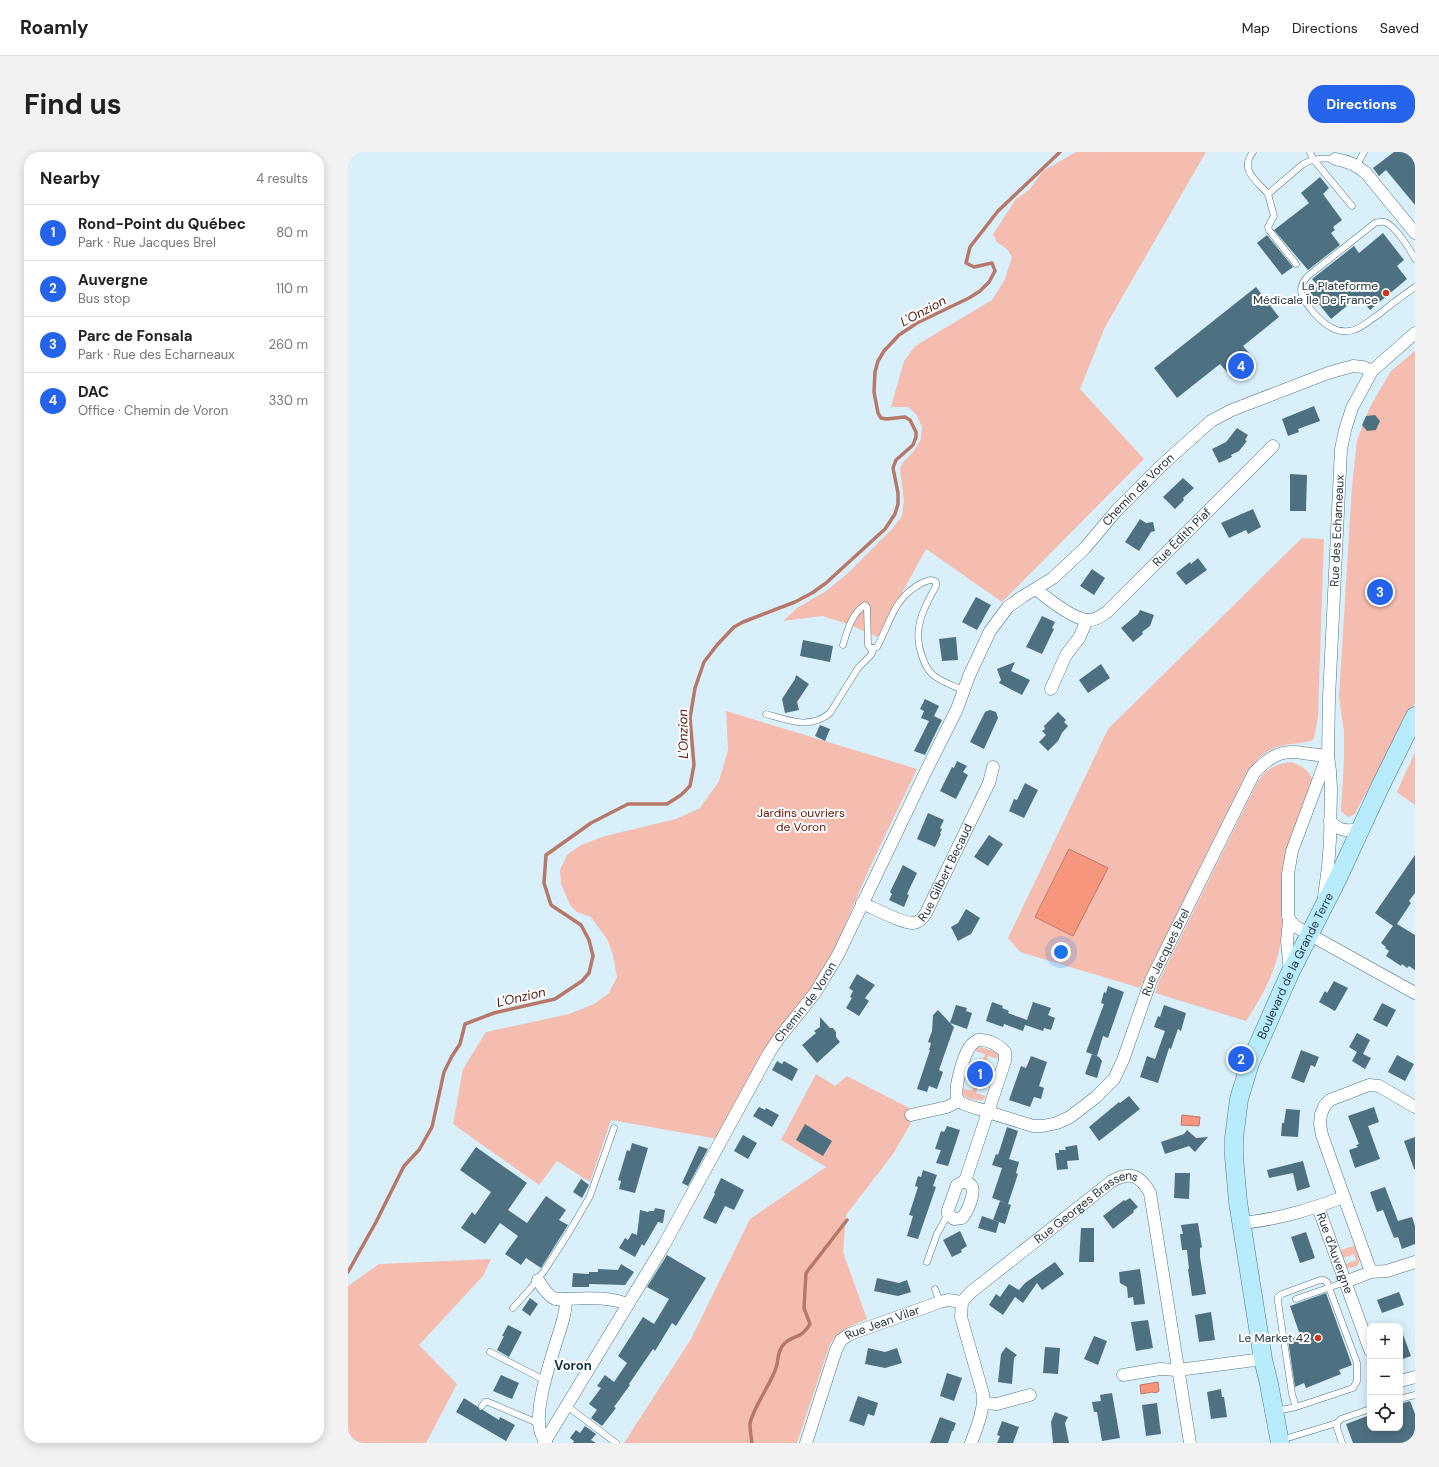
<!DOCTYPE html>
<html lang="en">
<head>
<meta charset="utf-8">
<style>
	body { margin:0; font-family:"DM Sans",sans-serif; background:#f2f2f2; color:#202124 }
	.controls { position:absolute; right:12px; bottom:12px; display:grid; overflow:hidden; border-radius:8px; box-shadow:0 2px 10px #0003 }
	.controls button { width:36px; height:36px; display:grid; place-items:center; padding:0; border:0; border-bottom:1px solid #e0e0e0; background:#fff; color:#202124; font:20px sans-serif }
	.you { position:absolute; left:713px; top:800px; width:14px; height:14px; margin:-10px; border:3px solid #fff; border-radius:50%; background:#1a73e8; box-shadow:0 0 0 6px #1a73e833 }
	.badge { display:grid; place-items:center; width:26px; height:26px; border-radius:50%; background:#2563eb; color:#fff; font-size:13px; font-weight:700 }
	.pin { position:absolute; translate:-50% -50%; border:2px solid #fff; box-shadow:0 1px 4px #0006 }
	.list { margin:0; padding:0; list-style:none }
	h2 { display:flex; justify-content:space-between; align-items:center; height:52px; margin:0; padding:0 16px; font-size:17px }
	h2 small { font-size:13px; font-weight:400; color:#757577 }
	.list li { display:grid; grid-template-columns:26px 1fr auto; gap:12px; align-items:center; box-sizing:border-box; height:56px; padding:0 16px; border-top:1px solid #e0e0e0 }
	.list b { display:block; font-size:15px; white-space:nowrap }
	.list p { margin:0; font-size:13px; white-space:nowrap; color:#757577 }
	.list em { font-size:13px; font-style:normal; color:#757577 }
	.icon { flex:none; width:22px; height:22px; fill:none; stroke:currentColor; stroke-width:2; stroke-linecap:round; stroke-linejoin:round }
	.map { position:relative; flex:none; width:1067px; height:1291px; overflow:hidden; border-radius:16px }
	header { display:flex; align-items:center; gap:24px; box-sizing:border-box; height:56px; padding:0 20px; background:#fff; border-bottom:1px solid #e0e0e0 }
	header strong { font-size:19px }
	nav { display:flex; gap:22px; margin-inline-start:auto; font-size:14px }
	.intro { display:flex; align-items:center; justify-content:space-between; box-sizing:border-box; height:96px; padding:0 24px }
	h1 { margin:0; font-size:28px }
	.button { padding:10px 18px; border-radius:16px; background:#2563eb; color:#fff; font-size:14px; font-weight:700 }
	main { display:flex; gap:24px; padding:0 24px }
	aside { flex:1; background:#fff; border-radius:16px; box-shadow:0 2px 10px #0003 }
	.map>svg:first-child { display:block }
</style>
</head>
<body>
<header>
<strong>Roamly</strong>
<nav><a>Map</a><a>Directions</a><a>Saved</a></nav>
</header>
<div class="intro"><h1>Find us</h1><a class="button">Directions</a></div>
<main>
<aside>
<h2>Nearby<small>4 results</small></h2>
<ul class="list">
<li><span class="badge">1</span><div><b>Rond-Point du Québec</b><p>Park · Rue Jacques Brel</p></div><em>80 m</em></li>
<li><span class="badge">2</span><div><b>Auvergne</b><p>Bus stop</p></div><em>110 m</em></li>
<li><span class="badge">3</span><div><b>Parc de Fonsala</b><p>Park · Rue des Echarneaux</p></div><em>260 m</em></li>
<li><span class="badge">4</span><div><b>DAC</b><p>Office · Chemin de Voron</p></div><em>330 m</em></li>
</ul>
</aside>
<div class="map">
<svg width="1067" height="1291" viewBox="0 0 1067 1291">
	<rect width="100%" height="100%" fill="#d9f0fb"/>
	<g fill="#f5bdaf">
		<path d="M728,0H858L757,175L732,237L796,307L654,450L578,397L530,485L497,471L474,464L435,469L449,456L478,439L499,422L544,377L554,364L556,349L552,316L557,308L566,299L573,287L574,275L568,262L560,255H543L556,209L567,194L644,148L657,127L664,105L659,97L649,90L645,82L668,47L681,38L695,19Z"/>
		<path d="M1067,199V551L1006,663L1000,665L993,659L996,609V580L991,545L1004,334L1009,288L1022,255L1043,219Z"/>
		<path d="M954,386L976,387L970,564L967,582L965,588C958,591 950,591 943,592C922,594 911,604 899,620L792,836L672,800L660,786L760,577Z"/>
		<path d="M378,559L569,617L523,713L483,805L370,987L263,968L242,1030L209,1009L191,1033L105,972L115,917L138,880L221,862L246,852L261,841L269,825L265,803L259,787L243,765L229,760L222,753L213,732L212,718L219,703L233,693L257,684L328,667L352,656L371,629L380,598Z"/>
		<path d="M1067,600V653L1049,640Z"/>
		<path d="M943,610C954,614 964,619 965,632C956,663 945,694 937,725C934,742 935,763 934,780C931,814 916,842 898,869L807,841L811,829L909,631C917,617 927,612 943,610Z"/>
		<path d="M631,895L647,899L650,903V907L640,904L628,941L638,944L635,948C630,949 619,947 616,943C614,941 614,939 614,936L624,939L637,902L627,899Z"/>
		<path d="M468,922L487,934L499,924L561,956L563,971L545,1002L498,1063L495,1100L519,1167C503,1174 492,1177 482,1192L449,1291H276L343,1187L402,1067L478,1015L433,988Z"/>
		<path d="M1008,1093C1011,1101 1015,1108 1008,1115L1000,1116L995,1113L1008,1108L1006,1102L993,1107L990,1099Z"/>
		<path d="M143,1107L135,1124L71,1193L109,1232L78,1291H0V1134L31,1112Z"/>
	</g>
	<g fill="#f8957d" stroke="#b87869">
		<path d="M721,697L760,716L725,784L687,765Z"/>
		<path d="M834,963L852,965L851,974L833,973Z"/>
		<path d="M810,1230L811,1239L808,1241L804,1240L793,1242L792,1233Z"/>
	</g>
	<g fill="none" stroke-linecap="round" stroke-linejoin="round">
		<g stroke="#b87869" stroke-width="3.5">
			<path d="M0,1120L28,1070L56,1014L71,998L84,975L96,920L104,904L112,892L117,872L146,861L207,847L234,829L241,821L245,804L241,788L233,773L203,753L196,731L198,703L243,671L280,652H319L333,643L342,634L346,613L342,566L347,536L356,510L369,493L386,475L395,470L447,450L464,441L478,431L537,377L547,362L550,352V341L545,316L548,308L565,293L568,285V280L562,268L557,265L538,267L533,266L530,261L526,240L527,220L530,209L536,199L551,183L569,171L621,146L632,139L641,130L647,119L644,111L626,115L618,111L622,95L650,59L712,0"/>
			<path d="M404,1291C403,1285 402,1278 402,1272C404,1257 423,1232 428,1216C431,1207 429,1199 436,1192C445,1182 453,1188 462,1172L456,1156L458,1121L499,1068"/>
		</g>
	</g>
	<g fill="#4e7181">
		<path d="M1046,0H1067V53L1038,18L1031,24L1025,16Z"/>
		<path d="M972,25L981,36L975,42L994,68L985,75L987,78L983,81L992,93L960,118L926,78L961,51L953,41Z"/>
		<path d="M1035,81L1056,108L1049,114L1059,127L1022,158L1011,144L983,167L962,141L970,134L964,127L1006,94L1011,101Z"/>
		<path d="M919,83L945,115L934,123L909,91Z"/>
		<path d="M908,135L931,165L895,194L907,208L884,226L872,212L829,246L806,216Z"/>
		<path d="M966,254L972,269L950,277L951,280L940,284L934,267Z"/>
		<path d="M1027,263L1032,269L1028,278L1019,279L1014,273L1018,264Z"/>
		<path d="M889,276L900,283L897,288L899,289L891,299L883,303L884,305L871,311L864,297L878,290Z"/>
		<path d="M942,322L959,323L958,359H942Z"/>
		<path d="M835,326L846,336L835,346L836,348L827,357L815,345Z"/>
		<path d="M905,357L913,375L900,382L898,378L881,386L873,371Z"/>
		<path d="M792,367L798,371L805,370L807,379L803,380L791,399L777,390Z"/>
		<path d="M850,406L859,418L838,433L828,421L842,410L843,412Z"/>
		<path d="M744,417L757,426L746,443L732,434Z"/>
		<path d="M628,445L643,453L629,478L614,470Z"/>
		<path d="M792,458L806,463L802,474L794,480L795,482L785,490L773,476L790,462Z"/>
		<path d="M694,464L707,470L704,476L706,477L694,502L678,495Z"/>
		<path d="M608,485L610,508L594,509L591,487Z"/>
		<path d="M455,488L485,494L482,510L452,504Z"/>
		<path d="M667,510L663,519L682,528L674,543L651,531L653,528L649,517Z"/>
		<path d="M753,512L762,526L740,541L731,528Z"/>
		<path d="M448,523L461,532L449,550L451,558L437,561L434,547L447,527Z"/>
		<path d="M577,547L591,554L586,564L594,568L577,603L566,599L581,569L573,566L576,559L572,557Z"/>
		<path d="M642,558L648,560L650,566L636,597L622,590L637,560Z"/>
		<path d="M710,560L718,568L716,570L720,574L714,581L710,589L700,599L691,590L698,583L694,579L697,577L696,574Z"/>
		<path d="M472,573L482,577L477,589L467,584Z"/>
		<path d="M609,609L619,614L615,620L620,623L608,647L592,639L604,615L606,616Z"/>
		<path d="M677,631L690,638L676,666L661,659L666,647L669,648Z"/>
		<path d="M580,661L596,668L592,676L594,677L592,681L593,682L587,695L569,687Z"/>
		<path d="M641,683L655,692L640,714L626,705Z"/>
		<path d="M1067,703V741L1061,749L1063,751L1049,772L1067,783V818L1061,814L1059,816L1054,812L1053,814L1038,804L1041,799L1037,796L1038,795L1033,791L1045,774L1027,761Z"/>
		<path d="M555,713L569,721L559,742L561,743L556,755L541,748L544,742L542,740Z"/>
		<path d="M618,757L632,766L623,782L610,789L603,775L610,771Z"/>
		<path d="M509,822L527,833L517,846L521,849L511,864L498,856L504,846L502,845L505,839L501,836Z"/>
		<path d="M986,829L1000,836L987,859L971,850L977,839L979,841Z"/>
		<path d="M760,834L776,840L760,886L755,884L749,904L738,900L756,852L753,851L756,840L758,841Z"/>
		<path d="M644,850L655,854L654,856L661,859L660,861L679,868L685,850L703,856L700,863L707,866L703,878L696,876L695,879L677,873L675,879L656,872L655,875L638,869Z"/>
		<path d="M1034,851L1048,858L1039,875L1025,868Z"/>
		<path d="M608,853L619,856L618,859L624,861L619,877L602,871L606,875L591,918L595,920L589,937L581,934L579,940L569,937L582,898H581L583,891L580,890L584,879L585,863L590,858L602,871Z"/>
		<path d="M816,853L838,861L833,879L830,877L823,897L821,896L810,931L792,925L799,904L807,907L817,879L806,875L810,864L812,865Z"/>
		<path d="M472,865L482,876H485L488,880V885L492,890L469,911L454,893L468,881L466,879L472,875Z"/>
		<path d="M1009,881L1022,888L1015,902L1023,906L1017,917L1004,909L1009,900L1001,895Z"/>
		<path d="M953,898L971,905L967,915L963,913L956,931L943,926Z"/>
		<path d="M744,902L751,905L754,909L749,926L737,922Z"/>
		<path d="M1049,903L1066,912L1057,929L1040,920Z"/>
		<path d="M683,904L699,910L691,934L696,936L693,947L686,945L682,955L661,948L673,914L678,916Z"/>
		<path d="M429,909L434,912L436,909L450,917L444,929L424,918Z"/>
		<path d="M781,944L792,957L751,989L741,975L771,950L772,951Z"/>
		<path d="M411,955L417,958L418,956L431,963L424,975L405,964Z"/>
		<path d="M1026,955L1031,970L1020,974L1032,1007L1007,1016L1001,998L1010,995L1008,993L1011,992L1000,964Z"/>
		<path d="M938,957L952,958L950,985L933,984L934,971H936Z"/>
		<path d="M457,972L484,989L475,1004L448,988Z"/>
		<path d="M599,974L612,978L600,1014L588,1011L593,998L587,997L593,979L596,980Z"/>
		<path d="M659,975L670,979L661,1007L671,1010L668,1021L670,1022L660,1052L663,1053L657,1072L645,1068L652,1049L659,1051L644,1046L654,1016L644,1013L648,1002L650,1003Z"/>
		<path d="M839,978L848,986L860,985L847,1000L841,994L817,1002L813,990L836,982Z"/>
		<path d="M395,983L409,991L400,1007L386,999Z"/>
		<path d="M1067,985V1017H1066L1056,989Z"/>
		<path d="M284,991L300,996L287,1041L271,1037L273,1029L270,1028L279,998L282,999Z"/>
		<path d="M729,993L731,1008L719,1009L720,1017L709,1018L707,1001H711V998H718L717,995Z"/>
		<path d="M351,994L360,997L340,1034L334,1031Z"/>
		<path d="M128,995L179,1031L160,1058L179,1071L198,1044L218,1058L211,1068L220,1073L193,1116L178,1106L173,1113L157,1102L170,1084L152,1071L137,1092L113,1076L124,1060L127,1063L143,1040L112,1018Z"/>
		<path d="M955,1009L962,1035L949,1039L945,1021L921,1026L919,1018Z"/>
		<path d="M575,1018L589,1023L585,1034L588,1035L570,1087L559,1084L565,1064L561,1063L570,1035L567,1034L570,1024L573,1025Z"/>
		<path d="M827,1021H842L841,1047L826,1046Z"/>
		<path d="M373,1026L396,1038L386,1058L377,1054L368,1072L355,1066L367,1042L366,1041Z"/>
		<path d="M233,1027L241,1033L234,1046L225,1040Z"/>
		<path d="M1037,1035L1050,1069L1064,1065L1067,1074V1092L1054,1097L1050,1085L1046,1086L1035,1058L1029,1060L1022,1040Z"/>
		<path d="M782,1046L790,1055L785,1059L786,1060L765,1077L755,1064L776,1048L777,1049Z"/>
		<path d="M307,1056L317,1058L315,1071L310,1070L296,1094L294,1092L287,1105L271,1096L277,1086L280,1088L284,1081L289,1083L292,1058L300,1060L301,1059H306Z"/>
		<path d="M634,1064L651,1070L648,1081L630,1076Z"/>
		<path d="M850,1071L854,1095L852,1096V1105L858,1142L844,1144L840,1117H841L839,1098H834L832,1082H835L833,1073Z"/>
		<path d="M733,1076H746V1110H731Z"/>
		<path d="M612,1079L619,1094L613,1098L614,1100L604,1105L595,1088Z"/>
		<path d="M958,1080L967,1106L952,1111L943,1085Z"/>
		<path d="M319,1103L358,1126L328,1174L324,1171L307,1199L305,1197L281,1232L282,1233L266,1255L268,1256L254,1274L243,1266L249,1258L241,1252L253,1236L249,1234L257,1223L266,1230L279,1211L270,1204L295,1165L306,1172L321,1147L299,1135Z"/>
		<path d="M707,1110L716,1122L694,1138L689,1131L675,1151L667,1145L655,1163L641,1153L648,1142L652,1145L661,1132L671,1138L677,1131Z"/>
		<path d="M273,1112L286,1120L277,1133L241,1132V1135H224L225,1121L241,1122V1120H250V1117L270,1118Z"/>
		<path d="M792,1117L797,1152L786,1153L785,1145L780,1146L779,1135L772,1131L771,1120Z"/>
		<path d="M529,1126L551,1131L559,1128L563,1140L550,1144L526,1139Z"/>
		<path d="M1051,1140L1056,1153L1034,1161L1029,1148Z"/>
		<path d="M978,1141L1004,1213L991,1218L993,1222L958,1236L956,1231L947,1235L940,1188L952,1183L942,1154Z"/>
		<path d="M182,1146L190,1152L182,1164L174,1158Z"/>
		<path d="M863,1160L867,1188L851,1190L847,1163Z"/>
		<path d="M800,1168L805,1196L788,1199L783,1170Z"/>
		<path d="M160,1173L174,1180L161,1205L149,1198L156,1184H154Z"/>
		<path d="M1053,1177L1063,1204L1052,1208V1178Z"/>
		<path d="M746,1184L759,1189L750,1213L736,1207Z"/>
		<path d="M658,1195L669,1203L666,1206L664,1232L650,1230L653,1202Z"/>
		<path d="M697,1195L712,1196L710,1222L695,1221Z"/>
		<path d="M520,1196L537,1200L549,1196L554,1211L537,1216L517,1212Z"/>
		<path d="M599,1221L614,1226L606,1249L592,1244Z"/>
		<path d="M153,1223L171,1231L164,1247L145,1239Z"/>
		<path d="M873,1237L874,1245H876L879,1265L863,1267L859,1240Z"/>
		<path d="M764,1241L772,1286L754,1289L749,1260H746L744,1250L753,1249L752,1243Z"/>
		<path d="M510,1244L530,1251L526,1264L520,1262L516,1274L501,1269Z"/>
		<path d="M116,1246L130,1255L132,1258H135L151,1268L152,1265L167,1273L158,1289L108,1260Z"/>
		<path d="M1062,1249L1067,1262V1291H1005L998,1272L1022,1263V1276H1052V1252Z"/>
		<path d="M809,1251L813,1282L798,1284L794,1253Z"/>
		<path d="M707,1260L720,1265L717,1271L721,1291H705L703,1270Z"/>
		<path d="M592,1265L608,1271L605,1279H604L600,1291H582Z"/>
		<path d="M654,1269L671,1275L665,1291H649L652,1284L649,1283Z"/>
		<path d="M237,1274L248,1282L243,1288L248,1291H225L226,1289L222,1286L228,1278L232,1281Z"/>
	</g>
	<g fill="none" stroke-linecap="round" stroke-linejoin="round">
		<defs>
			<g id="lane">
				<path d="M905,0C891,18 908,28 920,42L955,12C966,6 975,6 987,7"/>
				<path d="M962,0L965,7L1004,54"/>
				<path d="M1009,13L1016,0"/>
				<path d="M920,42L926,64L920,75L921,78L948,112"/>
				<path d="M1067,107C1062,97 1047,74 1037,70C1033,69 1031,70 1027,71L960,124C946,138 956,149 966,161C977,173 989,183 1006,178C1015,175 1022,168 1030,163C1042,153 1054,144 1067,135"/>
				<path d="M495,493C499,479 504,461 517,453L519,455L520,493L522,496H526L529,495C543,469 546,445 574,431C580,429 583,426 588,430V434C575,457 564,478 574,504C576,511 580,518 585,523C594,530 606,534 616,539"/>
				<path d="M418,562C439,568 462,578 482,561L510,516L523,503L526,496"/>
				<path d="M579,1110L589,1082L600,1062"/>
				<path d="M587,1137L592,1150"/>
				<path d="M948,1147L997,1130"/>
				<path d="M165,1156L182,1137L196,1119L220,1082L242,1044L266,976"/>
				<path d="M142,1200L196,1228"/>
				<path d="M1052,1247L1067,1243"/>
				<path d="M134,1254L137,1250H140L185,1269L191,1270"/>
				<path d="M219,1254L268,1291"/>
				<path d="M928,1259L948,1255L1005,1236L1009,1229V1211L979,1130L976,1128H972L934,1142L930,1145V1150L944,1242L948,1255"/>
				<path d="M933,1288L989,1271"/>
				<path d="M994,1291L989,1276V1271L993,1267L1022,1257"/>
			</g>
			<g id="street">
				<path d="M987,7C1000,9 1008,13 1018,21L1067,81"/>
				<path id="s1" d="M688,437C700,447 724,466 739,468C747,469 753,464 759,460L925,294"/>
				<path d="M703,537L718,503L731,486L739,468"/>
				<path d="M979,605L944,699L940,722V764C942,770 945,773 950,776L1067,841"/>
				<path d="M982,669C990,679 1002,680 1013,676"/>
				<path id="s2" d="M976,745L980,715L982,688L983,636L982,619L980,603L981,546L993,297L997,278L1004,256L1024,219L1067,181"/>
				<path id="s3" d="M514,751C526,756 555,772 566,771C572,770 575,766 578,761L641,631L645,615"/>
				<path d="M941,768L939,789L942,820"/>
				<path d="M630,888C640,887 651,893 657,900V909L640,960C633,957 616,954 611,949C603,942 616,904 621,896C623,892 627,890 630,888Z"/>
				<path d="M563,963L599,955L611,949"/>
				<path id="s4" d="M617,1029C619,1031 623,1032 624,1035C627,1042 619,1061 614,1066L606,1067L600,1062V1058L609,1033L617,1029L640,960L685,974H695L709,971L722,965L748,945L766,927L775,908L803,828L906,621C920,606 932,597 955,601C964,602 971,604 980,603"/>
				<path d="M996,1045L1023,1120"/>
				<path id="s5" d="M970,1055L1022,1198"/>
				<path d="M893,1071C929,1068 963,1057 996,1045L974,983L972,972L973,962L977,953L982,948L1021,933L1031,934L1067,955"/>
				<path d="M190,1128C194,1135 199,1143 207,1147C227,1147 263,1143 280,1153"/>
				<path d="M997,1130L1023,1120L1039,1119L1067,1110"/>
				<path d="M775,1223L812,1217L830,1218L915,1207"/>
				<path d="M1052,1229L1067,1225"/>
				<path d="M636,1251L649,1252L682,1243"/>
				<path d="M198,1289C177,1272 209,1191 215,1168C217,1161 218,1154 218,1147"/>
				<path id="s6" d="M196,1291L316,1093L421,901L431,886L467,841L490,803L580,615L609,557L621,524L642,479L660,455L674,445L705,426L737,396L768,359L814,313L863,269L884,258L980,221L1005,214L1015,215L1024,219"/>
				<path id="s7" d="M458,1291L488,1198L493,1188L502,1182L592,1150L600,1148L614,1150"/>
				<path id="s8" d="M623,1291C629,1275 636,1259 635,1242L613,1165L614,1150L623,1140L764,1029C782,1019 792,1023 802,1041L842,1291"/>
			</g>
			<g id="secondary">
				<path id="s9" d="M932,1291L921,1232L915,1207L890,1050L886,1005V986L891,947L902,911L942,821L990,726L1031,637L1067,564"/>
			</g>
		</defs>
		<use href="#lane" stroke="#517485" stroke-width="7"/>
		<use href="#street" stroke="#517485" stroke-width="13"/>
		<use href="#secondary" stroke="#517485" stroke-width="19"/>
		<use href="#lane" stroke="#fff" stroke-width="6"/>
		<use href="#street" stroke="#fff" stroke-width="12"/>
		<use href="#secondary" stroke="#b8ebfb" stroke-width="18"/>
	</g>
	<g fill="#c53b17" stroke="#fff" stroke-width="1.5">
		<circle cx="1038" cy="141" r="4"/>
		<circle cx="970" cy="1186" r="4"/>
	</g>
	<g text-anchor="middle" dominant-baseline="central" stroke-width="4" stroke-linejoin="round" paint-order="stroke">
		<g font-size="12" fill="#24343b" stroke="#fff" text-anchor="end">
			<text x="1030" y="134">La Plateforme<tspan x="1030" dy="14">Médicale Île De France</tspan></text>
			<text x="962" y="1186">Le Market 42</text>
		</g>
		<g font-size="12" fill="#24343b" stroke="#fff">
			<text stroke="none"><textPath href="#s6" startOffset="1135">Chemin de Voron</textPath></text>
			<text stroke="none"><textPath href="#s2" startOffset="367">Rue des Echarneaux</textPath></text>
			<text stroke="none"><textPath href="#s1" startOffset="188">Rue Édith Piaf</textPath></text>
			<text stroke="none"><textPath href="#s3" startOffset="117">Rue Gilbert Becaud</textPath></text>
			<text stroke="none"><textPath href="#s4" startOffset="452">Rue Jacques Brel</textPath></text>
			<text stroke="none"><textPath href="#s9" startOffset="493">Boulevard de la Grande Terre</textPath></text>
			<text stroke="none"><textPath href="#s6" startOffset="513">Chemin de Voron</textPath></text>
			<text stroke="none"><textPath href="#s8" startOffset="304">Rue Georges Brassens</textPath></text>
			<text stroke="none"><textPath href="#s5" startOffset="49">Rue d'Auvergne</textPath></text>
			<text stroke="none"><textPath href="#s7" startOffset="154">Rue Jean Vilar</textPath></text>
		</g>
		<g font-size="12" fill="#691200" stroke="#fff">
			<text x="453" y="661">Jardins ouvriers<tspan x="453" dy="14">de Voron</tspan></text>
		</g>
		<g font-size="13" font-style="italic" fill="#541809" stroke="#fff">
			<text transform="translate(575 159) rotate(-28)">L'Onzion</text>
			<text transform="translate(335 582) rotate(-91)">L'Onzion</text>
			<text transform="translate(173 845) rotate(-13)">L'Onzion</text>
		</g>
		<g font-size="13" font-weight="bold" fill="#123544" stroke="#fff">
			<text x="225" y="1213">Voron</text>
		</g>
	</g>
</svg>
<div class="controls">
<button>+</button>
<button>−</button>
<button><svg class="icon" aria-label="locate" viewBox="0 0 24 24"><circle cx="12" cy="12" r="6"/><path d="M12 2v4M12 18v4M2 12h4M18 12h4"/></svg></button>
</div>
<div class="you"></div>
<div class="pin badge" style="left:632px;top:922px">1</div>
<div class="pin badge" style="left:893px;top:907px">2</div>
<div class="pin badge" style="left:1032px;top:440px">3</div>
<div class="pin badge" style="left:893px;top:214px">4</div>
</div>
</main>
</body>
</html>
